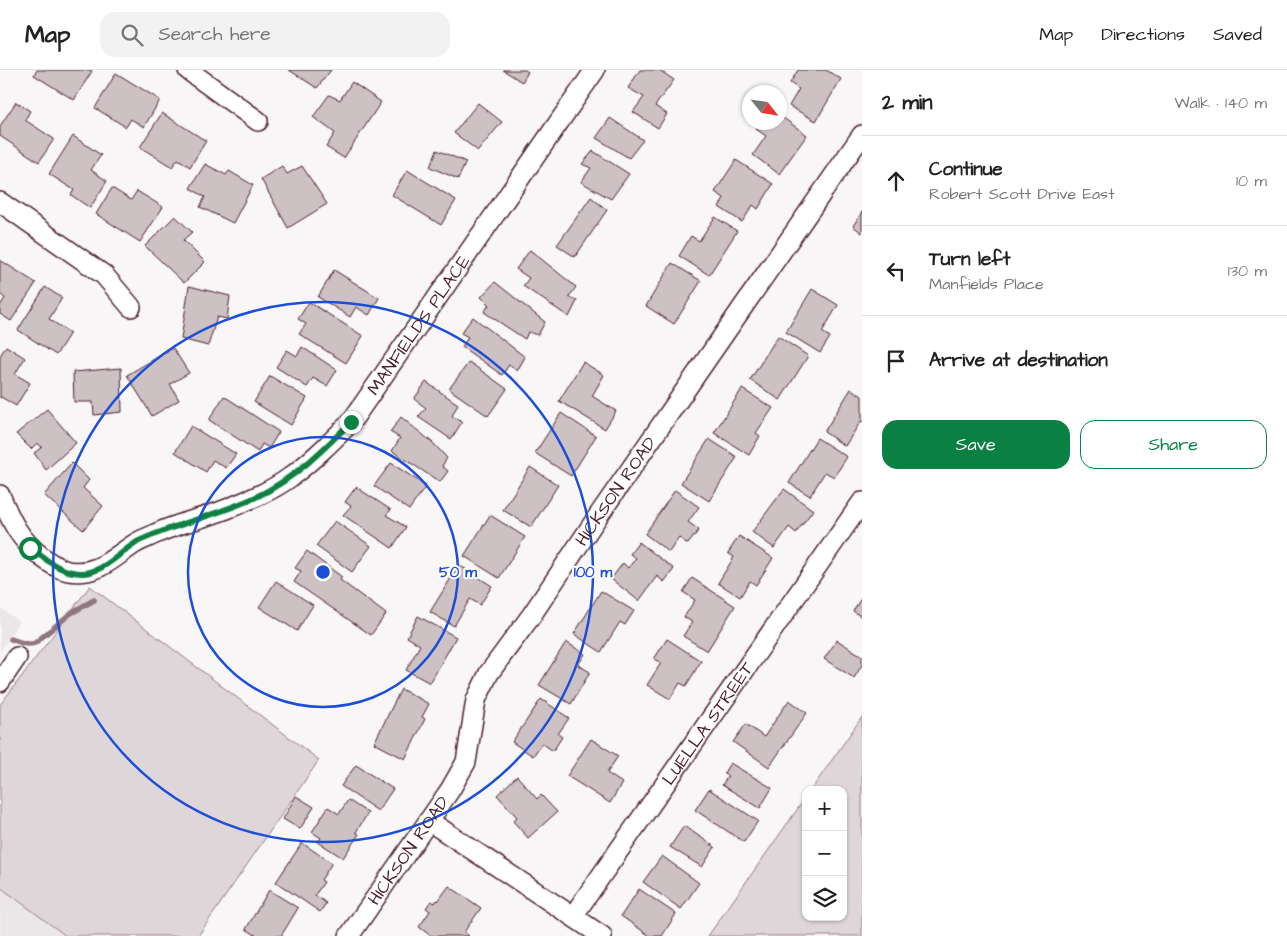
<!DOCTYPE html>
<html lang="en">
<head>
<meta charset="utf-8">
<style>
	body { margin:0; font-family:"Architects Daughter",sans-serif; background:#f2f2f2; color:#222 }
	.controls { position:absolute; right:15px; bottom:15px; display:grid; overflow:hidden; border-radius:10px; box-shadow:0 1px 4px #0004 }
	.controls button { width:45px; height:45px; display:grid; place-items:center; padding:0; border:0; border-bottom:1px solid #e0e0e0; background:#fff; color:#222; font:25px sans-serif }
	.compass { position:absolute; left:742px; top:15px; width:45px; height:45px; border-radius:50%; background:#fff; box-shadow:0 1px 4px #0004; rotate:120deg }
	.stop { position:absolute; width:15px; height:15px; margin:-11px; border:4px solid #0b8043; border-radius:50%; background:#fff }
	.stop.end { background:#0b8043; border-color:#fff; box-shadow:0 1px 5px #0008 }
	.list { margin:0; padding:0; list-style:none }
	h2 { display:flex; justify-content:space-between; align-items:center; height:65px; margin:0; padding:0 20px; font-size:21px }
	h2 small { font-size:16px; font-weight:400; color:#767676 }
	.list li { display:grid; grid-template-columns:32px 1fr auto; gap:15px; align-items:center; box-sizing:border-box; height:90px; padding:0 20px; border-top:1px solid #e0e0e0 }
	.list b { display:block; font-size:19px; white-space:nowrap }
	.list p { margin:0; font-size:16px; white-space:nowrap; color:#767676 }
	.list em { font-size:16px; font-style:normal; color:#767676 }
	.actions { display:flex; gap:10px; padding:15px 20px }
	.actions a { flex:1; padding:11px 0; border:1px solid #0b8043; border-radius:15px; text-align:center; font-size:18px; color:#0b8043 }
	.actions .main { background:#0b8043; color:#fff }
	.icon { flex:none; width:28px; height:28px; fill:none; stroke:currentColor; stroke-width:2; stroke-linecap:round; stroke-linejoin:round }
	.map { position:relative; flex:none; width:862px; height:866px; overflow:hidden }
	header { display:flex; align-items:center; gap:30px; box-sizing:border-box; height:70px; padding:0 25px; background:#fff; border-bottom:1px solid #e0e0e0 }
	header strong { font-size:24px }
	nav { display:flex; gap:28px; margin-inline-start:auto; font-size:18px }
	.search { width:350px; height:45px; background:#f2f2f2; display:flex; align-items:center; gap:12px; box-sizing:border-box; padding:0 18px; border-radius:15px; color:#767676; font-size:19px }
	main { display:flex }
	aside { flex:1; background:#fff }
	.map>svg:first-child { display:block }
</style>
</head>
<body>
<header>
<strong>Map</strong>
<div class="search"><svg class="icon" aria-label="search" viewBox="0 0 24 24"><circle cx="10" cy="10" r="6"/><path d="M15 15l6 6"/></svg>Search here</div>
<nav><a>Map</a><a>Directions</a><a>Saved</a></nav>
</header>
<main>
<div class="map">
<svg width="862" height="866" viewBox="0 0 862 866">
	<rect width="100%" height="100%" fill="#f8f6f7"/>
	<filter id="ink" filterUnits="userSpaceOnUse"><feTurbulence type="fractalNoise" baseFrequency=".02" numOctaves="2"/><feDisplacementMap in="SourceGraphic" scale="10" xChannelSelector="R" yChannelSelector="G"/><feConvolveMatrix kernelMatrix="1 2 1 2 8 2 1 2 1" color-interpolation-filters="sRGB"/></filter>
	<g filter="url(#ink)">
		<g fill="#ebe6e8">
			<path d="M0,538L19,551L0,582Z"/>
			<path d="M0,817L66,866H0Z"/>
		</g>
		<g fill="#ded6d9" stroke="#947a82">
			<path d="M90,516L319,690L198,866H66L0,817V635Z"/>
			<path d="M862,647V866H708L806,727V847H843V720H811Z"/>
		</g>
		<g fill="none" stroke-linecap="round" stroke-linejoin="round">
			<path stroke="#8f747b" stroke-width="5.5" d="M11,569C20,572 26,576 35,573L71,543L94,530"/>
		</g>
		<g fill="#cdc1c4" stroke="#4a1f2b">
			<path d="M37,0H90L92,1L74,30L34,5Z"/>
			<path d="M289,0H331L317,18Z"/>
			<path d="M503,0H525L528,2L522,12Z"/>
			<path d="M640,0H659L674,10L655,36L667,44L658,58L633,42L644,27L628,18Z"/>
			<path d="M798,0H826L841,9L816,51L789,36L799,19L790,13Z"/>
			<path d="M116,3L160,30L144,57L131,49L126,57L95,38Z"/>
			<path d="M352,12L381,32L344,88L326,77L335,63L313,47L329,25L340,30Z"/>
			<path d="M16,32L30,41L25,50L54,69L39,92L0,66V56Z"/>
			<path d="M478,33L502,52L478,81L454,63Z"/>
			<path d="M162,43L206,71L190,97L178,89L172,97L140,77Z"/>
			<path d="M779,45L807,65L779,104L753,85L766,66L756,59L761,52H779Z"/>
			<path d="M610,48L643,70L629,88L596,68Z"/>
			<path d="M73,66L101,85L91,100L107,111L90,138L71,125L74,120L49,104Z"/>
			<path d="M437,80L466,92L458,109L430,97Z"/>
			<path d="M593,81L629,104L611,129L581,112L591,98L582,94Z"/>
			<path d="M736,90L773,114L758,139L753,135L742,152L719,137L724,128L715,122Z"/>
			<path d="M205,94L226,105L229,101L253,115L233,153L200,137L205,127L190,118Z"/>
			<path d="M282,96L287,104L302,96L327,134L288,158L261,109Z"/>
			<path d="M407,100L456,130L441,155L392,125Z"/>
			<path d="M112,118L131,130L137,121L163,137L140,172L96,144Z"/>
			<path d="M591,127L607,140L575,187L557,175Z"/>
			<path d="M862,142V163L853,156Z"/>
			<path d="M175,146L192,162L183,170L205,192L184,213L145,176Z"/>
			<path d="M715,147L737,161L709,205L679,186L691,166L699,171Z"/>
			<path d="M530,180L576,217L569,227L577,231L569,247L523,216L529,208L516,199Z"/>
			<path d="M0,190L36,213L11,251L0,244V236L5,228L0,224Z"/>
			<path d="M672,193L701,211L674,254L646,236Z"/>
			<path d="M334,200L379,228L369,245L356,237L350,247L318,227Z"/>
			<path d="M495,212L545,252L538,265L528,262L525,269L484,242L489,235L481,227Z"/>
			<path d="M189,216L230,226L227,249L217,247L208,276L181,269Z"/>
			<path d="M45,217L62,228L49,249L70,263L56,285L18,260Z"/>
			<path d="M812,219L838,235L822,262L830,267L820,283L786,262Z"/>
			<path d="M309,232L363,266L346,293L299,264L306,254L298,249Z"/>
			<path d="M473,247L525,287L517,301L509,295L502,305L462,277L468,267L461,263Z"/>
			<path d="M778,266L808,286L780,330L750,310Z"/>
			<path d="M6,276L25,288L15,304L30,313L16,336L1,327L0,328V286Z"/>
			<path d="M302,277L337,300L327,316L313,308L307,317L276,297L287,280L297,286Z"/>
			<path d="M173,278L189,303L170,314L179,330L152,346L127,305Z"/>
			<path d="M469,292L507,319L488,346L449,319Z"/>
			<path d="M583,292L604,305L592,326L616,341L605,359L559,331Z"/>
			<path d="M121,298L122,342L94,345L93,332H74L73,302Z"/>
			<path d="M270,306L307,328L291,355L254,332Z"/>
			<path d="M426,312L458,334L452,346L462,352L451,369L418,347L426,338L414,329Z"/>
			<path d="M742,319L773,338L756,363L760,366L749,385L714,363Z"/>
			<path d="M851,319L862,326V352L861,351L845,376L824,362Z"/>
			<path d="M224,326L279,362L269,378L262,374L258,382L209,350Z"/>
			<path d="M47,339L76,373L46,400L34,383L42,377L37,373L31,379L16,364Z"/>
			<path d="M561,343L596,366L571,406L535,383Z"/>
			<path d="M401,347L433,373L447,388L442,396L448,401L440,412L392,381L400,368L390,362Z"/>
			<path d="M191,356L236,384L226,398L213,390L206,402L175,382Z"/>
			<path d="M817,368L847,387L834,407L825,402L810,426L789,413Z"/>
			<path d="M709,369L737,387L709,431L681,413Z"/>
			<path d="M72,393L89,410L83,418L103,436L83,460L44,425Z"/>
			<path d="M391,393L426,416L409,440L374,416Z"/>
			<path d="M530,397L558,415L531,457L503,440Z"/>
			<path d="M356,417L391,440L386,445L406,457L392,478L343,445L351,436L345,432Z"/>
			<path d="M784,419L813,440L796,463L789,457L774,478L752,462Z"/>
			<path d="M675,420L699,437L688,452L699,460L688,474L679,468L669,482L645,464Z"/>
			<path d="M490,445L525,467L499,508L464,486Z"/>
			<path d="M335,451L371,476L352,502L316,476Z"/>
			<path d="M739,466L773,488L756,515L750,511L740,527L718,513L734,487L728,483Z"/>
			<path d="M639,472L674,499L664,512L657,506L639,531L611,509L623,493L628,498L636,488L630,484Z"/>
			<path d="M307,481L342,507L340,510L386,544L371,565L294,512L301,501L295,498Z"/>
			<path d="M459,495L492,516L480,535L470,529L454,556L430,542Z"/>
			<path d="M692,508L735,536L707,581L683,566L692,552L684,547L695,530L683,522Z"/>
			<path d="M276,511L313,535L297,561L259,537Z"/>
			<path d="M601,521L634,541L625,555L620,552L601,582L574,564Z"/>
			<path d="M862,527V547L853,541Z"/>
			<path d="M418,546L456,567L430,613L406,600L420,575L407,567Z"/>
			<path d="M667,569L701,591L686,616L680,613L670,629L647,615L661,593L654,589Z"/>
			<path d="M837,570L862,586V595L854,608L824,589Z"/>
			<path d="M566,572L585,584L578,595L590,602L571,634L539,615Z"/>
			<path d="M401,619L429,634L422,647L425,649L405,689L374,673Z"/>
			<path d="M541,629L569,648L558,664L562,667L553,681L542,673L533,686L512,672Z"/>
			<path d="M789,630L807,643L769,697L733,672L746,654L764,667Z"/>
			<path d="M591,669L618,686L607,703L622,713L610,733L567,706Z"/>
			<path d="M730,693L772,718L760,738L722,715L728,706L724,703Z"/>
			<path d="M356,695L393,719L378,741L341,716Z"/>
			<path d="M517,706L537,729L541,725L557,742L528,768L513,751L517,747L497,725Z"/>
			<path d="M709,719L758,751L744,772L695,740Z"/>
			<path d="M296,726L314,737L300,759L283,749Z"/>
			<path d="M348,730L368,743L356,762L359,764L343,788L318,772L321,768L312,762L328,737L339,744Z"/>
			<path d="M684,756L715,777L702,797L670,777Z"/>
			<path d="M302,773L332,793L321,810L324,812L315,825L326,833L320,842L276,812Z"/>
			<path d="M662,786L699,813L681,839L643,812Z"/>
			<path d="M449,816L481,838L464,862L469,866H431L419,857L430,841L426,838L431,831L435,833L437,830L438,831Z"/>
			<path d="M639,819L676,844L662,866H650L621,846Z"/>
			<path d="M269,820L298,838L281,866H257L246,859Z"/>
		</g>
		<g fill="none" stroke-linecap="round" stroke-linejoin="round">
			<defs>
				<g id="minor">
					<path d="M188,0L258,51"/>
					<path d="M0,132L104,205L131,237"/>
					<path id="s1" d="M0,425C11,451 19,469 42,487C50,493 58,499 68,501C98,506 112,488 136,473C141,470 147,468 153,465C175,454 201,449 224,440C246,431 270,422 289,408C312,391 331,372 351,352L595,0"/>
					<path d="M0,612L17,587"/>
					<path d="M429,751L602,866"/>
					<path id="s2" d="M573,846L862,432"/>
					<path id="s3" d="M349,866L450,720L466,692L476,630L489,603L531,546L596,449L862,65"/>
				</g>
			</defs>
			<use href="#minor" stroke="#4a1f2b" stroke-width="22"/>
			<use href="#minor" stroke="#fff" stroke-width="19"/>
		</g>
	</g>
	<g fill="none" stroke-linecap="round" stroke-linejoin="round" filter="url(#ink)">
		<path stroke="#0b8043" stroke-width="6" d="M30,478C47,490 62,504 84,503C104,502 122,480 139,471C177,453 219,445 256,427C294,409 322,381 351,352"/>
	</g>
	<g fill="none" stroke="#1d4ed8" stroke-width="2.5">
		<circle cx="323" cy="502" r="135"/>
		<circle cx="323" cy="502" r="270"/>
	</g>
	<g text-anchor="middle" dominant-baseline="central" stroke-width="4" stroke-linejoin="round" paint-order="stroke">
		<g font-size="18" fill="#4a1f2b" stroke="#fff">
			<text stroke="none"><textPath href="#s1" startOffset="550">MANFIELDS PLACE</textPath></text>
			<text stroke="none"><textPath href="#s3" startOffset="524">HICKSON ROAD</textPath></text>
			<text stroke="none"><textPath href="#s2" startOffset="235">LUELLA STREET</textPath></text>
			<text stroke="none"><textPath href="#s3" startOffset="104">HICKSON ROAD</textPath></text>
		</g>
	</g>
	<circle cx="323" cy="502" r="8" fill="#1d4ed8" stroke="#fff" stroke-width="2.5"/>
	<g font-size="15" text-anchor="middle" font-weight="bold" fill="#1d4ed8" stroke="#fff" stroke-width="4" stroke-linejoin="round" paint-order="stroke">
		<text x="458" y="507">50 m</text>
		<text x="593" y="507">100 m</text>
	</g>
</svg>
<div class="controls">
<button>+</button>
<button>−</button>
<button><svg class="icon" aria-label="layers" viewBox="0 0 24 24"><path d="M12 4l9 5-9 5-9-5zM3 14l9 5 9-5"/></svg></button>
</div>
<svg class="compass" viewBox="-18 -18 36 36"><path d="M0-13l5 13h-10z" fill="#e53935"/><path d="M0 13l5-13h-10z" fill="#767676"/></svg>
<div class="stop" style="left:30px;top:478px"></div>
<div class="stop end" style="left:351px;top:352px"></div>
</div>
<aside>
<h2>2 min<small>Walk · 140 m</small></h2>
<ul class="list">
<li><svg class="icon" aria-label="ahead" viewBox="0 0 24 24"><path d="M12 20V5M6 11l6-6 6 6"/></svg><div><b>Continue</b><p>Robert Scott Drive East</p></div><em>10 m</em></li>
<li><svg class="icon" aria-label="left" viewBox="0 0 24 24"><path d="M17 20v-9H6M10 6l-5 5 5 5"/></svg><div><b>Turn left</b><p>Manfields Place</p></div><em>130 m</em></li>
<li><svg class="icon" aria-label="arrive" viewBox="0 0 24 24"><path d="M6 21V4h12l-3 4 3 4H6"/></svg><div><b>Arrive at destination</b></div></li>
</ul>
<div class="actions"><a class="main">Save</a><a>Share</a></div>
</aside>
</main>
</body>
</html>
